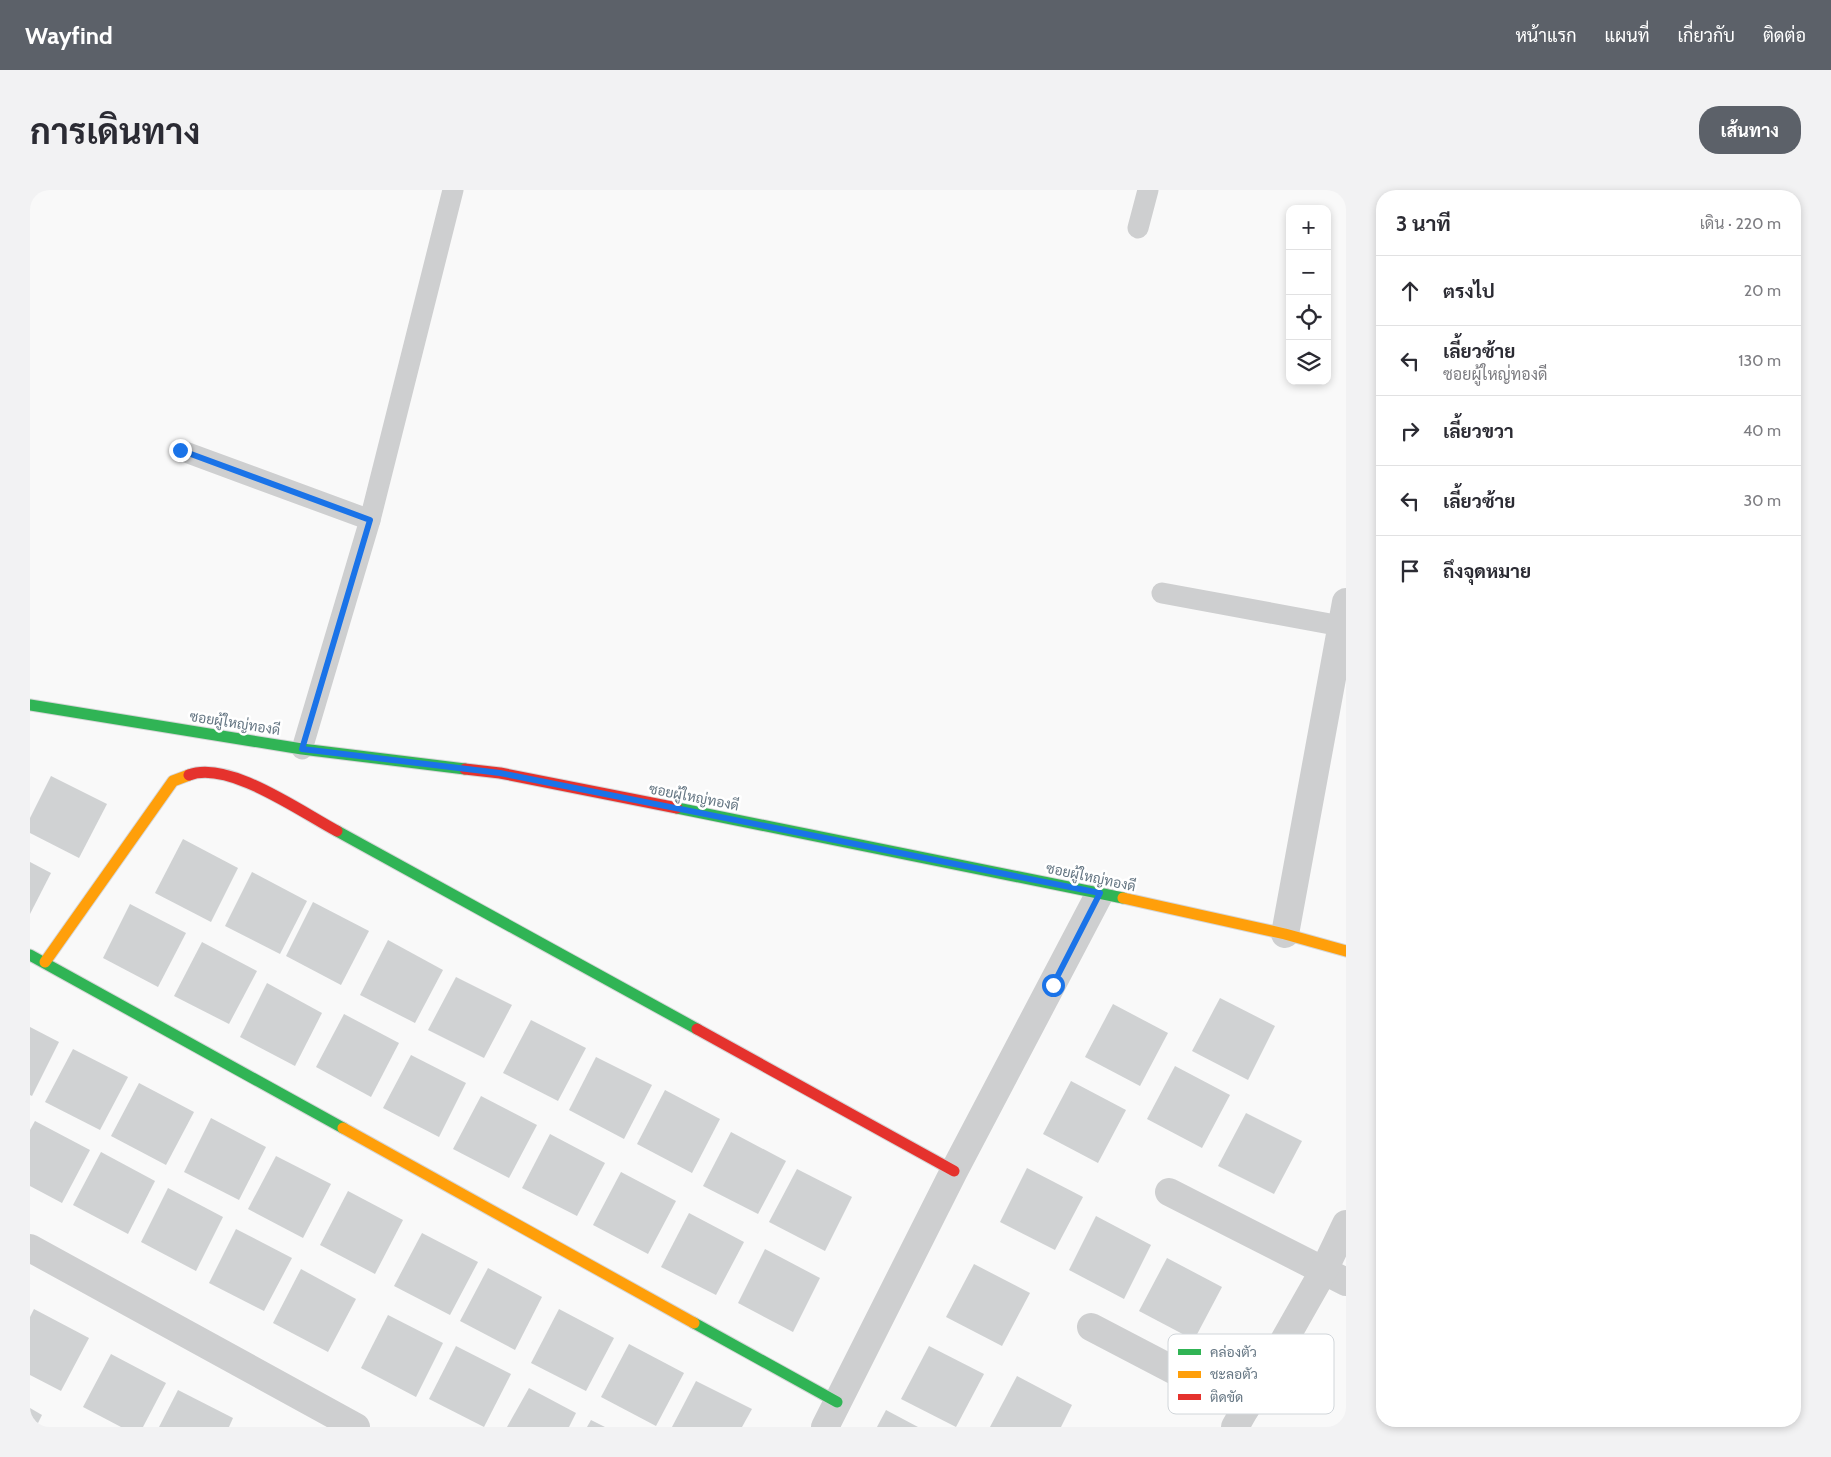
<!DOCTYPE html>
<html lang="th">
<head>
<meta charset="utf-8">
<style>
	body { margin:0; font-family:Cabin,Sarabun,sans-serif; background:#f2f2f3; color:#2b2b33 }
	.controls { position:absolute; right:15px; top:15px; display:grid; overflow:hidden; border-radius:10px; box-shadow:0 2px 8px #0003 }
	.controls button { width:45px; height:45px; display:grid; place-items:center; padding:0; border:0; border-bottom:1px solid #e1e1e2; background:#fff; color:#2b2b33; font:25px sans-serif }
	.stop { position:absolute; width:15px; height:15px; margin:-11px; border:4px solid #1a73e8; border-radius:50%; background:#fff }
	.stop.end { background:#1a73e8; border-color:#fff; box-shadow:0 1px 5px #0008 }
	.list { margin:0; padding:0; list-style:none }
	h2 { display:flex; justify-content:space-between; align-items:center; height:65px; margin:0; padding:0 20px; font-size:21px }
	h2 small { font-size:16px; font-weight:400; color:#7c7c81 }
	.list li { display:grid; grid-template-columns:32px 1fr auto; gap:15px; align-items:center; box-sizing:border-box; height:70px; padding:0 20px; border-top:1px solid #e1e1e2 }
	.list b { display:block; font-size:19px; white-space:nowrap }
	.list p { margin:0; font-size:16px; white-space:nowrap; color:#7c7c81 }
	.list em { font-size:16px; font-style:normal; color:#7c7c81 }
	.icon { flex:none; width:28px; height:28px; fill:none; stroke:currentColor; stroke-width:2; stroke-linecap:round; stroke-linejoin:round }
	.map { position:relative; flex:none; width:1316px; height:1237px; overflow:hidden; border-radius:20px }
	header { display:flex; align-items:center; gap:30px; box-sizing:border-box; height:70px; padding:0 25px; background:#5c6169; color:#fff }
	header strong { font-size:24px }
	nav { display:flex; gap:28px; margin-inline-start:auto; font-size:18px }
	.intro { display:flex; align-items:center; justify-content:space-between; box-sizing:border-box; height:120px; padding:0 30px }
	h1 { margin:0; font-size:35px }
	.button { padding:12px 22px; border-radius:20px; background:#5c6169; color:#fff; font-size:18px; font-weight:700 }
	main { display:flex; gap:30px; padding:0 30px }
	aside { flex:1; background:#fff; border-radius:20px; box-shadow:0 2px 8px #0003 }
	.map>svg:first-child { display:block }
</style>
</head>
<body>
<header>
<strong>Wayfind</strong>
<nav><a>หน้าแรก</a><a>แผนที่</a><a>เกี่ยวกับ</a><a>ติดต่อ</a></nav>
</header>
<div class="intro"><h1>การเดินทาง</h1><a class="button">เส้นทาง</a></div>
<main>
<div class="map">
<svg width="1316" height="1237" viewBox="0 0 1316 1237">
	<rect width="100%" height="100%" fill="#f9f9f9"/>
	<g fill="#d0d2d3">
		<path d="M21,586L77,614L49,668L0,643V628Z"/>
		<path d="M153,649L208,678L181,732L125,703Z"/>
		<path d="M0,672L21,683L0,724Z"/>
		<path d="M222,682L277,711L250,764L195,736Z"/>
		<path d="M283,712L339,741L311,795L256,766Z"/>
		<path d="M100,714L156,743L128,797L73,768Z"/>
		<path d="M358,750L413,780L385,833L330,805Z"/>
		<path d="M172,752L227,781L199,834L144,806Z"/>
		<path d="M426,787L482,815L454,868L398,840Z"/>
		<path d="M237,793L292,823L265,876L210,847Z"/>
		<path d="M1190,808L1245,836L1218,890L1162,861Z"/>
		<path d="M1083,814L1138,843L1110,896L1055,867Z"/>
		<path d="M314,824L369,853L341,907L286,877Z"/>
		<path d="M501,830L556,858L528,911L473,883Z"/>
		<path d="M0,837L29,852L2,906L0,905Z"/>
		<path d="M43,859L98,887L70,940L15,912Z"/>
		<path d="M381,865L436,893L409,947L353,918Z"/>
		<path d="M566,867L622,895L594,949L539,920Z"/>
		<path d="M1145,876L1200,905L1172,958L1117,929Z"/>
		<path d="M1041,891L1096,920L1068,973L1013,944Z"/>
		<path d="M109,893L164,922L136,975L81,946Z"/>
		<path d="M635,900L690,929L662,983L607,954Z"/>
		<path d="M451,906L507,935L479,988L423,959Z"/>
		<path d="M1216,923L1272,951L1244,1004L1188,976Z"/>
		<path d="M181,928L236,957L209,1010L154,982Z"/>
		<path d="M5,931L60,960L32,1013L0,996V940Z"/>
		<path d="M701,942L756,971L728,1024L673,996Z"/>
		<path d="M520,944L575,973L547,1026L492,998Z"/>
		<path d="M71,962L125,991L98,1044L43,1015Z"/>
		<path d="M246,966L301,994L273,1048L218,1019Z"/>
		<path d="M997,978L1053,1007L1025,1060L970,1032Z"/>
		<path d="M767,979L822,1007L795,1061L739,1032Z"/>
		<path d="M591,982L646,1011L618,1064L563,1035Z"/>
		<path d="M138,998L193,1027L166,1081L111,1052Z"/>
		<path d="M318,1001L373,1030L345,1084L290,1055Z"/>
		<path d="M659,1023L714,1052L686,1105L631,1077Z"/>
		<path d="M1066,1026L1121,1055L1094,1109L1039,1080Z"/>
		<path d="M206,1039L262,1068L234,1121L179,1093Z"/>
		<path d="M392,1043L448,1072L420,1125L364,1096Z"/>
		<path d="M735,1059L790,1088L763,1142L708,1113Z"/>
		<path d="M1137,1068L1192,1097L1164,1150L1109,1121Z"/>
		<path d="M944,1074L1000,1103L972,1156L916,1127Z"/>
		<path d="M458,1078L512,1107L485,1160L430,1131Z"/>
		<path d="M271,1079L326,1109L298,1162L243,1133Z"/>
		<path d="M4,1119L59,1148L31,1201L0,1185V1127Z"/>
		<path d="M529,1119L584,1148L556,1201L501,1173Z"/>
		<path d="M358,1125L413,1153L386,1207L331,1178Z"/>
		<path d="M599,1154L654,1183L626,1236L571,1207Z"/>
		<path d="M426,1156L481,1184L454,1237L399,1209Z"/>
		<path d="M899,1156L954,1184L926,1237L871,1209Z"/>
		<path d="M81,1164L136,1193L113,1237H91L53,1217Z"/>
		<path d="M987,1186L1042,1215L1031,1237H960Z"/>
		<path d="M666,1191L722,1219L712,1237H642Z"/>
		<path d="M499,1198L546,1223L539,1237H477Z"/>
		<path d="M148,1200L203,1228L199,1237H129Z"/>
		<path d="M0,1218L12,1225L6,1237H0Z"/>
		<path d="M856,1220L888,1237H847Z"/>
		<path d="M561,1230L575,1237H557Z"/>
	</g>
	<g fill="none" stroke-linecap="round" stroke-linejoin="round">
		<defs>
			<g id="fast">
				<path d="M0,515L272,559L435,579"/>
				<path d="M647,618L1093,708"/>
				<path d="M307,641L667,839"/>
				<path d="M0,765L313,938"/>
				<path d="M664,1133L807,1212"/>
			</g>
			<g id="slow">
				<path d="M1093,708L1255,744L1316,761"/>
				<path d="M15,772L143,591L159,585"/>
				<path d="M313,938L664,1133"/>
			</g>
			<g id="jam">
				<path d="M435,579L470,583L647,618"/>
				<path d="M159,585C199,570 271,622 307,641"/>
				<path d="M667,839L924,981"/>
			</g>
		</defs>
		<use href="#fast" stroke="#d5d6d7" stroke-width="13"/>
		<use href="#slow" stroke="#d5d6d7" stroke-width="13"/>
		<use href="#jam" stroke="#d5d6d7" stroke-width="13"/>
		<g stroke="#cecfd0" stroke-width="21">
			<path d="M1108,38L1118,0"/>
			<path d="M150,260L340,330"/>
			<path d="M1132,403L1311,436"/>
			<path d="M272,559L340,330L423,0"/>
		</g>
		<g stroke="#cecfd0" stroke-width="28">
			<path d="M1255,744L1316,412"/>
			<path d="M1139,1002L1316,1092"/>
			<path d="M0,1058L326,1237"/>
			<path d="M1061,1137L1216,1218"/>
			<path d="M795,1237L924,981L1070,703"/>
			<path d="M1205,1237L1294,1080L1316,1034"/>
		</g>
		<use href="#fast" stroke="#30b455" stroke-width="11"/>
		<use href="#slow" stroke="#ff9f0a" stroke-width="11"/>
		<use href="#jam" stroke="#e5322d" stroke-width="11"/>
	</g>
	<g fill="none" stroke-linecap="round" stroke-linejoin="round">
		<path stroke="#1a73e8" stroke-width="6" d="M150,260L340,330L272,559L470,583L1070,703L1023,795"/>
	</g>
	<g text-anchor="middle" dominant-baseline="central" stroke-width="5" stroke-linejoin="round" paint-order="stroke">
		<g font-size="14" fill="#657683" stroke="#fff">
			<text transform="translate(205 533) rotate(9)">ซอยผู้ใหญ่ทองดี</text>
			<text transform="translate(664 607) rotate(11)">ซอยผู้ใหญ่ทองดี</text>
			<text transform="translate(1061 687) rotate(12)">ซอยผู้ใหญ่ทองดี</text>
		</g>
	</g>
	<rect x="1138" y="1144" width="166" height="80" rx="8" fill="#fff" stroke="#d1d6da" stroke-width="1"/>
	<rect x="1148" y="1159" width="23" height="6" fill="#30b455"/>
	<rect x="1148" y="1181" width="23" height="7" fill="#ff9f0a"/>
	<rect x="1148" y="1204" width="23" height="6" fill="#e5322d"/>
	<g font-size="14" fill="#657683">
		<text x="1180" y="1167">คล่องตัว</text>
		<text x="1180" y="1189">ชะลอตัว</text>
		<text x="1180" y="1212">ติดขัด</text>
	</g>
</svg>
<div class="controls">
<button>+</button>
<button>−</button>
<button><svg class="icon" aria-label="locate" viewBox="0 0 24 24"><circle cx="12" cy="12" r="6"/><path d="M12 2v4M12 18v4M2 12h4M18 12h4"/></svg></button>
<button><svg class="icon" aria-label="layers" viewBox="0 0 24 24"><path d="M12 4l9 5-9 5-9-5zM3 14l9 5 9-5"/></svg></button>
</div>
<div class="stop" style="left:1023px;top:795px"></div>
<div class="stop end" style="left:150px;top:260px"></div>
</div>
<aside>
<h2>3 นาที<small>เดิน · 220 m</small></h2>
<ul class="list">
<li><svg class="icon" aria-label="ahead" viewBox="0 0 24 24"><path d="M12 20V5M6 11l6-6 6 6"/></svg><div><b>ตรงไป</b></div><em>20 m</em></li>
<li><svg class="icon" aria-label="left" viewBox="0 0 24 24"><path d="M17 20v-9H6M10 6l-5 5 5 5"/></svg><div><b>เลี้ยวซ้าย</b><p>ซอยผู้ใหญ่ทองดี</p></div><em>130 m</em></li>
<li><svg class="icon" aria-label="right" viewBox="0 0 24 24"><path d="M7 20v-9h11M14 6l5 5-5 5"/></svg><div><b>เลี้ยวขวา</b></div><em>40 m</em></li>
<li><svg class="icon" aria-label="left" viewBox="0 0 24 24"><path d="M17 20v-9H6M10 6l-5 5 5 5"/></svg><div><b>เลี้ยวซ้าย</b></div><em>30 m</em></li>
<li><svg class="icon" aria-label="arrive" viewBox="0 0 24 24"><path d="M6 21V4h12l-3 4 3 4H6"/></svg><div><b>ถึงจุดหมาย</b></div></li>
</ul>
</aside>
</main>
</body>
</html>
